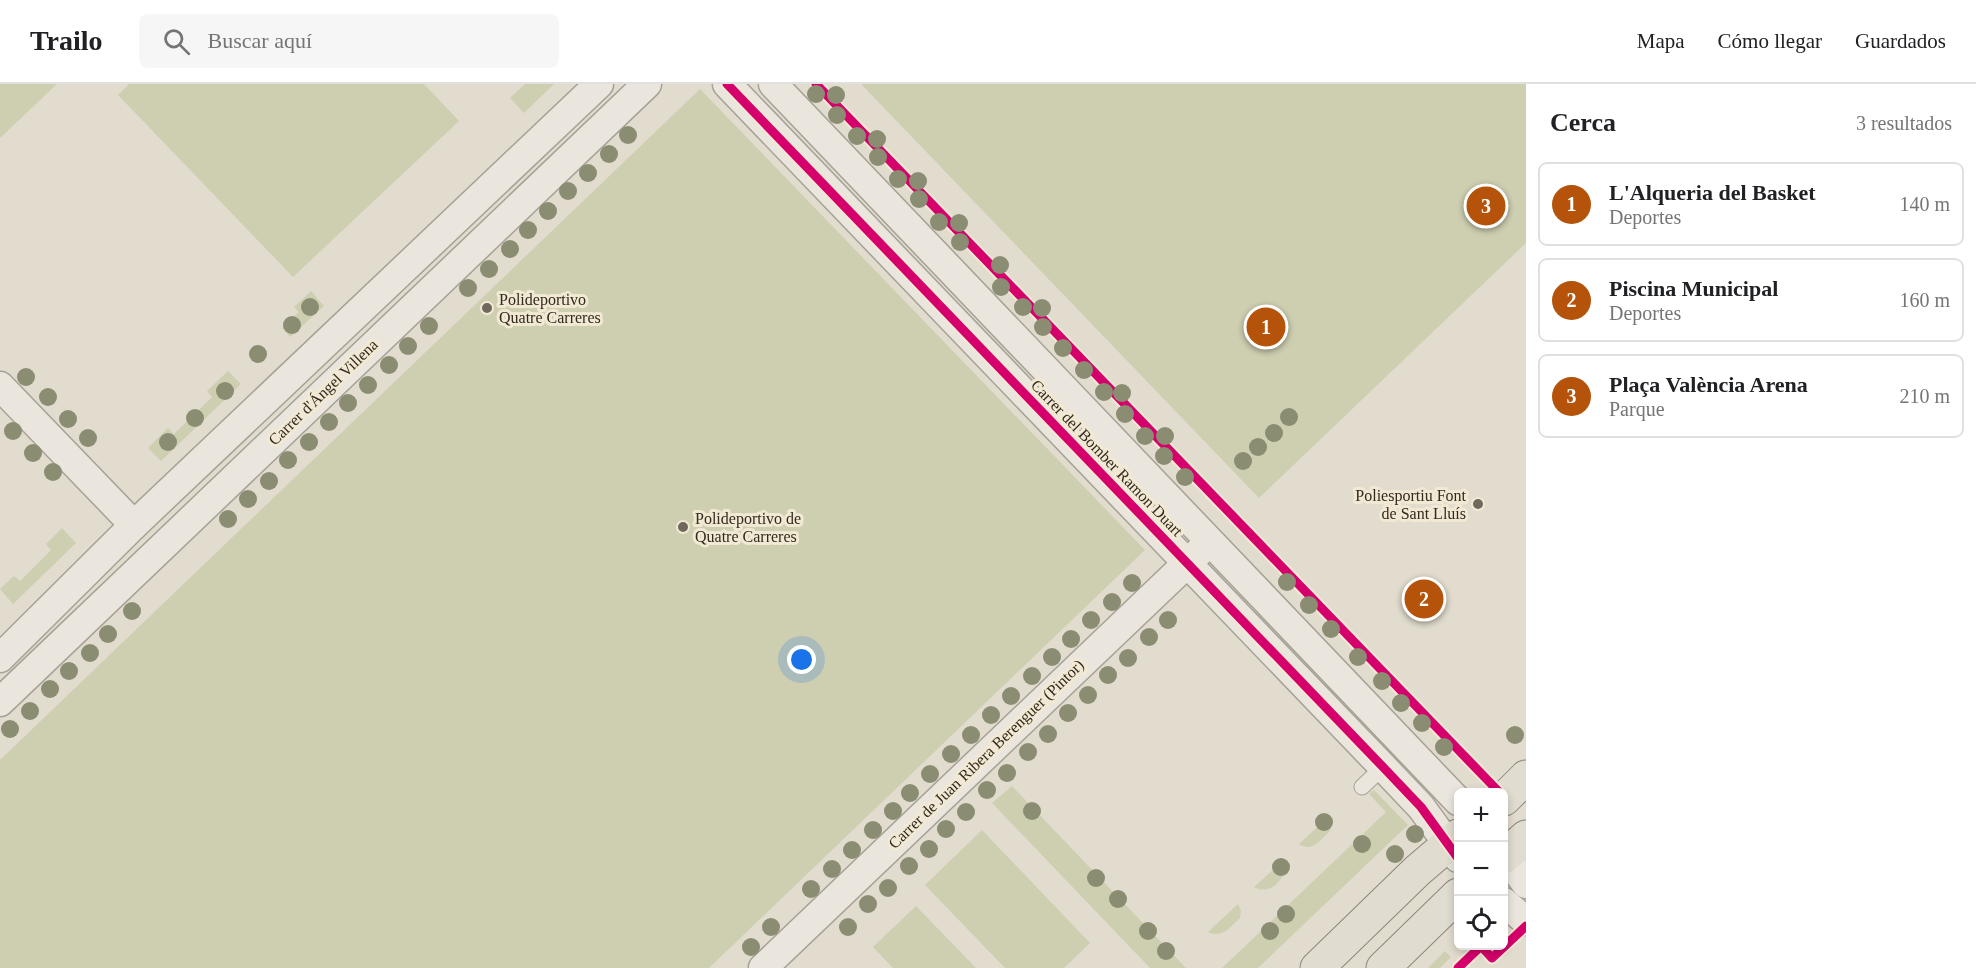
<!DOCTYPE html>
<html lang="es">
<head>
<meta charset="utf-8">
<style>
	body { margin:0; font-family:"Times New Roman",serif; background:#f6f6f6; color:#202124 }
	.controls { position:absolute; right:18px; bottom:18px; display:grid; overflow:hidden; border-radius:9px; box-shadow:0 3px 9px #0003 }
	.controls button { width:54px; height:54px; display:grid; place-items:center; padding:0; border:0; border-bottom:2px solid #e0e0e0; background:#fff; color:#202124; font:30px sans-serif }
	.you { position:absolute; left:802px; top:576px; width:21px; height:21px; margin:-15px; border:4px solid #fff; border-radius:50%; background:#1a73e8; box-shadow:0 0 0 9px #1a73e833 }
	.badge { display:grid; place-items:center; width:39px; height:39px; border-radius:50%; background:#b45309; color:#fff; font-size:20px; font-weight:700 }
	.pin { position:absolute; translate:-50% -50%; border:3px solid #fff; box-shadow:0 2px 6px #0006 }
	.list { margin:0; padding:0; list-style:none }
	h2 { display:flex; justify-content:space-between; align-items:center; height:78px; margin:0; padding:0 24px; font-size:26px }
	h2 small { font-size:20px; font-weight:400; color:#757577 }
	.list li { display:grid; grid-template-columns:39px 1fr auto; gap:18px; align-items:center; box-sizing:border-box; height:84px; margin:0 12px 12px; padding:0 12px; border:2px solid #e0e0e0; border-radius:9px }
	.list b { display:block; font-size:22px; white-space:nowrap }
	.list p { margin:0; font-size:20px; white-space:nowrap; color:#757577 }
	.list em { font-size:20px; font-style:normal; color:#757577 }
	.icon { flex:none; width:33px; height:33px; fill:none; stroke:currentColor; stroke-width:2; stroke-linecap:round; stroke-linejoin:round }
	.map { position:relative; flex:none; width:1526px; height:884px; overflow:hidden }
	header { display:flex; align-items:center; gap:36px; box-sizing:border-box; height:84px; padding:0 30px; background:#fff; border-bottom:2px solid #e0e0e0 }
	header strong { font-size:28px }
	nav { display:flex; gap:33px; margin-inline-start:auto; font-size:21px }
	.search { width:420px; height:54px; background:#f6f6f6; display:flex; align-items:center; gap:15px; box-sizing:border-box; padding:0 21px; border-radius:9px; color:#757577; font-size:22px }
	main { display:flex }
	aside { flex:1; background:#fff }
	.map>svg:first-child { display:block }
</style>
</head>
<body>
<header>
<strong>Trailo</strong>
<div class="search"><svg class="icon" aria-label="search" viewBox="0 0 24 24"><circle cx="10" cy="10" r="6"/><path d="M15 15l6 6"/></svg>Buscar aquí</div>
<nav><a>Mapa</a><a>Cómo llegar</a><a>Guardados</a></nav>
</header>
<main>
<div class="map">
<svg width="1526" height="884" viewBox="0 0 1526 884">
	<rect width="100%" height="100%" fill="#e1dccd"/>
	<g fill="#cecfb1">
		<path d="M0,0H57L0,54Z"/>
		<path d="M129,0H424L459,37L293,193L118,11Z"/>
		<path d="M525,0H554L524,29L510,14Z"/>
		<path d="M861,0H1526V159L1259,414Z"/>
		<path d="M700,5L1145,466L709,884H0V676Z"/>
		<path d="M311,207L324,222L290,253L282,244L299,228L294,223Z"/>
		<path d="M228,287L241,300L161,377L148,364L168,344L174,350L212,313L207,307Z"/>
		<path d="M62,444L76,459L13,520L0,505L14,492L20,497L51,466L46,460Z"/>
		<path d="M1012,702L1186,884H1150L992,719Z"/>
		<path d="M1374,706L1408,741L1258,884H1222L1386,728L1369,710Z"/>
		<path d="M1329,732L1331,740L1330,747C1320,756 1312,769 1299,760Z"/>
		<path d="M982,746L1090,859L1064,884H1005L925,801Z"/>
		<path d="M1284,776C1290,792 1270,813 1254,803Z"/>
		<path d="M1238,820L1241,827L1240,834C1230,843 1222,855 1208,848Z"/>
		<path d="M916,822L976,884H893L873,863Z"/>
		<path d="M1445,867L1451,873L1440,884H1428Z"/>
	</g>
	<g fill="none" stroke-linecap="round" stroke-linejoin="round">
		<defs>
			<path id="service" d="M1362,703L1383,683"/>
			<g id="minor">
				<path d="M727,0L1383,683L1421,723L1458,774"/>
				<path d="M773,0L1458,717"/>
				<path d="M0,302L134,441"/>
				<path d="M0,574L134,441L599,0"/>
				<path d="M0,618L647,0"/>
				<path d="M1504,770L1526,800"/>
				<path d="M1504,818L1526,837"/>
				<path d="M763,884L1200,467"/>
			</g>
			<g id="primary">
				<path d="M1504,715L1526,693"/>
				<path d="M1504,773L1526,753"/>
				<path d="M1317,884L1417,787L1458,752"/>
				<path d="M1383,884L1458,811"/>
			</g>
		</defs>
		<use href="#service" stroke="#a6a196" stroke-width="17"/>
		<use href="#minor" stroke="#a6a196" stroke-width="31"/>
		<use href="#primary" stroke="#8c867d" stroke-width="35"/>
		<use href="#service" stroke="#eae6dd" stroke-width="15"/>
		<use href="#minor" stroke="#eae6dd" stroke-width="28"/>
		<use href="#primary" stroke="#e0dcd0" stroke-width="33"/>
		<defs>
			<g id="cycleway">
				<path d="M727,0L1383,683L1421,723L1458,774"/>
				<path d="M816,0L1499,708"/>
				<path d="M1458,884L1481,862L1492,874L1526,842"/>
			</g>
		</defs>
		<use href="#cycleway" stroke="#f1e9d3" stroke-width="13"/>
		<use href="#cycleway" stroke="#d6006c" stroke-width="9"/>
	</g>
	<g fill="#8a8d72">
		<circle cx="816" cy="10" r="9"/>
		<circle cx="836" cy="11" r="9"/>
		<circle cx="837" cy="31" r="9"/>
		<circle cx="628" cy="51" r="9"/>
		<circle cx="857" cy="52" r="9"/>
		<circle cx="877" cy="55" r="9"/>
		<circle cx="609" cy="70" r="9"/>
		<circle cx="878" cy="73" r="9"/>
		<circle cx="588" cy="89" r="9"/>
		<circle cx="898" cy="95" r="9"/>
		<circle cx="918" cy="97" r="9"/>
		<circle cx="568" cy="107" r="9"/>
		<circle cx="919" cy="115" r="9"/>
		<circle cx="548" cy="127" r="9"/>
		<circle cx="939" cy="138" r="9"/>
		<circle cx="959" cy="139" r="9"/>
		<circle cx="528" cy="146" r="9"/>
		<circle cx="960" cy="158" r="9"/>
		<circle cx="510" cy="165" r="9"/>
		<circle cx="1000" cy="181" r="9"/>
		<circle cx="489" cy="185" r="9"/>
		<circle cx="1001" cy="203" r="9"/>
		<circle cx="468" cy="204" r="9"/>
		<circle cx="310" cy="223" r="9"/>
		<circle cx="1023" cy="223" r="9"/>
		<circle cx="1042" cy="224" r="9"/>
		<circle cx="292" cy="241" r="9"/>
		<circle cx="429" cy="242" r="9"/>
		<circle cx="1043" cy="243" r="9"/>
		<circle cx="408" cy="262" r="9"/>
		<circle cx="1063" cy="264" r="9"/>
		<circle cx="258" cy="270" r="9"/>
		<circle cx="389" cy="281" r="9"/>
		<circle cx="1084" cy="286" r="9"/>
		<circle cx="26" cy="293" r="9"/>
		<circle cx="368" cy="301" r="9"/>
		<circle cx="225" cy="307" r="9"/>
		<circle cx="1104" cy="308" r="9"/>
		<circle cx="1122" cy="309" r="9"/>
		<circle cx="48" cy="313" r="9"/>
		<circle cx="348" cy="319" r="9"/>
		<circle cx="1125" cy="330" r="9"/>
		<circle cx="1289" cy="333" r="9"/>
		<circle cx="195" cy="334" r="9"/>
		<circle cx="68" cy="335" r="9"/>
		<circle cx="329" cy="338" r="9"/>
		<circle cx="13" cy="347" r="9"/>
		<circle cx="1274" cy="349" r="9"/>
		<circle cx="1145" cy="352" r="9"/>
		<circle cx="1165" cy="352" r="9"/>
		<circle cx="88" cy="354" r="9"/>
		<circle cx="168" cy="358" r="9"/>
		<circle cx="309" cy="358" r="9"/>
		<circle cx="1258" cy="363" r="9"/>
		<circle cx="33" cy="369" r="9"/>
		<circle cx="1164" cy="372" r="9"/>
		<circle cx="288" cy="376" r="9"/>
		<circle cx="1243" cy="377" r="9"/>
		<circle cx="53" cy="388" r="9"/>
		<circle cx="1185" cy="393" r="9"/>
		<circle cx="269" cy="397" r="9"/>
		<circle cx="248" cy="415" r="9"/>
		<circle cx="228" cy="435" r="9"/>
		<circle cx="1287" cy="498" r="9"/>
		<circle cx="1132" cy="499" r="9"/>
		<circle cx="1112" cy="518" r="9"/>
		<circle cx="1309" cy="521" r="9"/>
		<circle cx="132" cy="527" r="9"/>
		<circle cx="1091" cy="536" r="9"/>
		<circle cx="1168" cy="536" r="9"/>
		<circle cx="1331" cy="545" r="9"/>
		<circle cx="108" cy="550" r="9"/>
		<circle cx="1149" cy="553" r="9"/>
		<circle cx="1071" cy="555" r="9"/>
		<circle cx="90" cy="569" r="9"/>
		<circle cx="1052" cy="573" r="9"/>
		<circle cx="1358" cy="573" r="9"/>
		<circle cx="1128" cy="574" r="9"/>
		<circle cx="69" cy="587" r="9"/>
		<circle cx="1108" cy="591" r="9"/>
		<circle cx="1032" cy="592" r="9"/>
		<circle cx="1382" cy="597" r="9"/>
		<circle cx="50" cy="605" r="9"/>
		<circle cx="1088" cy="611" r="9"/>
		<circle cx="1011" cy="612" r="9"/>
		<circle cx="1401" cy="619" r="9"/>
		<circle cx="30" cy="627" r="9"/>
		<circle cx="1068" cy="629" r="9"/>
		<circle cx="991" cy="631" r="9"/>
		<circle cx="1422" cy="639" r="9"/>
		<circle cx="10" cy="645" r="9"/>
		<circle cx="1048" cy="650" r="9"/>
		<circle cx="971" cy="651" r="9"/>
		<circle cx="1515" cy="651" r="9"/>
		<circle cx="1444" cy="663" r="9"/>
		<circle cx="1028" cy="668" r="9"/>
		<circle cx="951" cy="670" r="9"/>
		<circle cx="1007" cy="689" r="9"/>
		<circle cx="930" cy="690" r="9"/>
		<circle cx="987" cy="706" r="9"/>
		<circle cx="910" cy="709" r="9"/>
		<circle cx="893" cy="727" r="9"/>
		<circle cx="1032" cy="727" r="9"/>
		<circle cx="966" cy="728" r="9"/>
		<circle cx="1324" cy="738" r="9"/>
		<circle cx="946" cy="745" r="9"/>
		<circle cx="873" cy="746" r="9"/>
		<circle cx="1415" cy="750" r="9"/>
		<circle cx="1362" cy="760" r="9"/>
		<circle cx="929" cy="765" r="9"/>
		<circle cx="852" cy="766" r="9"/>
		<circle cx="1395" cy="770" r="9"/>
		<circle cx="909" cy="782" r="9"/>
		<circle cx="1281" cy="783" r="9"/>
		<circle cx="832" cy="785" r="9"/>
		<circle cx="1096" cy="794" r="9"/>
		<circle cx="888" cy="804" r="9"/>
		<circle cx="811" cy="805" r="9"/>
		<circle cx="1118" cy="815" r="9"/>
		<circle cx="868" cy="820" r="9"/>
		<circle cx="1286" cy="830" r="9"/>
		<circle cx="771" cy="843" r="9"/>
		<circle cx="848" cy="843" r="9"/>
		<circle cx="1148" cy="847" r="9"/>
		<circle cx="1270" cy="847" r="9"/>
		<circle cx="751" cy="863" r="9"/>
		<circle cx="1166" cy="867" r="9"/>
	</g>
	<g fill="#70685c" stroke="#f1e9d3" stroke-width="2">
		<circle cx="487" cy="224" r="6"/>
		<circle cx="1478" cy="420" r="6"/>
		<circle cx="683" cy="443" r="6"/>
	</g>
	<g text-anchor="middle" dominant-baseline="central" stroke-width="6" stroke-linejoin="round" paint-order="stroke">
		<g font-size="16" fill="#33291f" stroke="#f1e9d3" text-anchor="start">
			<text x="499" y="215">Polideportivo<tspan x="499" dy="18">Quatre Carreres</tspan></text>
			<text x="1466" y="411" text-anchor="end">Poliesportiu Font<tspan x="1466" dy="18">de Sant Lluís</tspan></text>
			<text x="695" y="434">Polideportivo de<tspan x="695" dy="18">Quatre Carreres</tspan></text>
		</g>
		<g font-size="16" fill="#33291f" stroke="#f1e9d3">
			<text transform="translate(323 308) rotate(-44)">Carrer d'Ángel Villena</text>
			<text transform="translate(1107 374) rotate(46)">Carrer del Bomber Ramon Duart</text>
			<text transform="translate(986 670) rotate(-44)">Carrer de Juan Ribera Berenguer (Pintor)</text>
		</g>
	</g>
</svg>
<div class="controls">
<button>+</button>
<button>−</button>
<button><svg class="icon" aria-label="locate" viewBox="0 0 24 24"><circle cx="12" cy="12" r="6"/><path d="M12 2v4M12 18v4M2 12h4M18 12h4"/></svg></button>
</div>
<div class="you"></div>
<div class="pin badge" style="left:1266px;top:243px">1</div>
<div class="pin badge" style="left:1424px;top:515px">2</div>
<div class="pin badge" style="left:1486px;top:122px">3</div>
</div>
<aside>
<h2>Cerca<small>3 resultados</small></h2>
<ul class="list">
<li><span class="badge">1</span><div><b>L'Alqueria del Basket</b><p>Deportes</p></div><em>140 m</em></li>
<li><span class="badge">2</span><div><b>Piscina Municipal</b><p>Deportes</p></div><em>160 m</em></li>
<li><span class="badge">3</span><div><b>Plaça València Arena</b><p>Parque</p></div><em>210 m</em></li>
</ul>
</aside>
</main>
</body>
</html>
